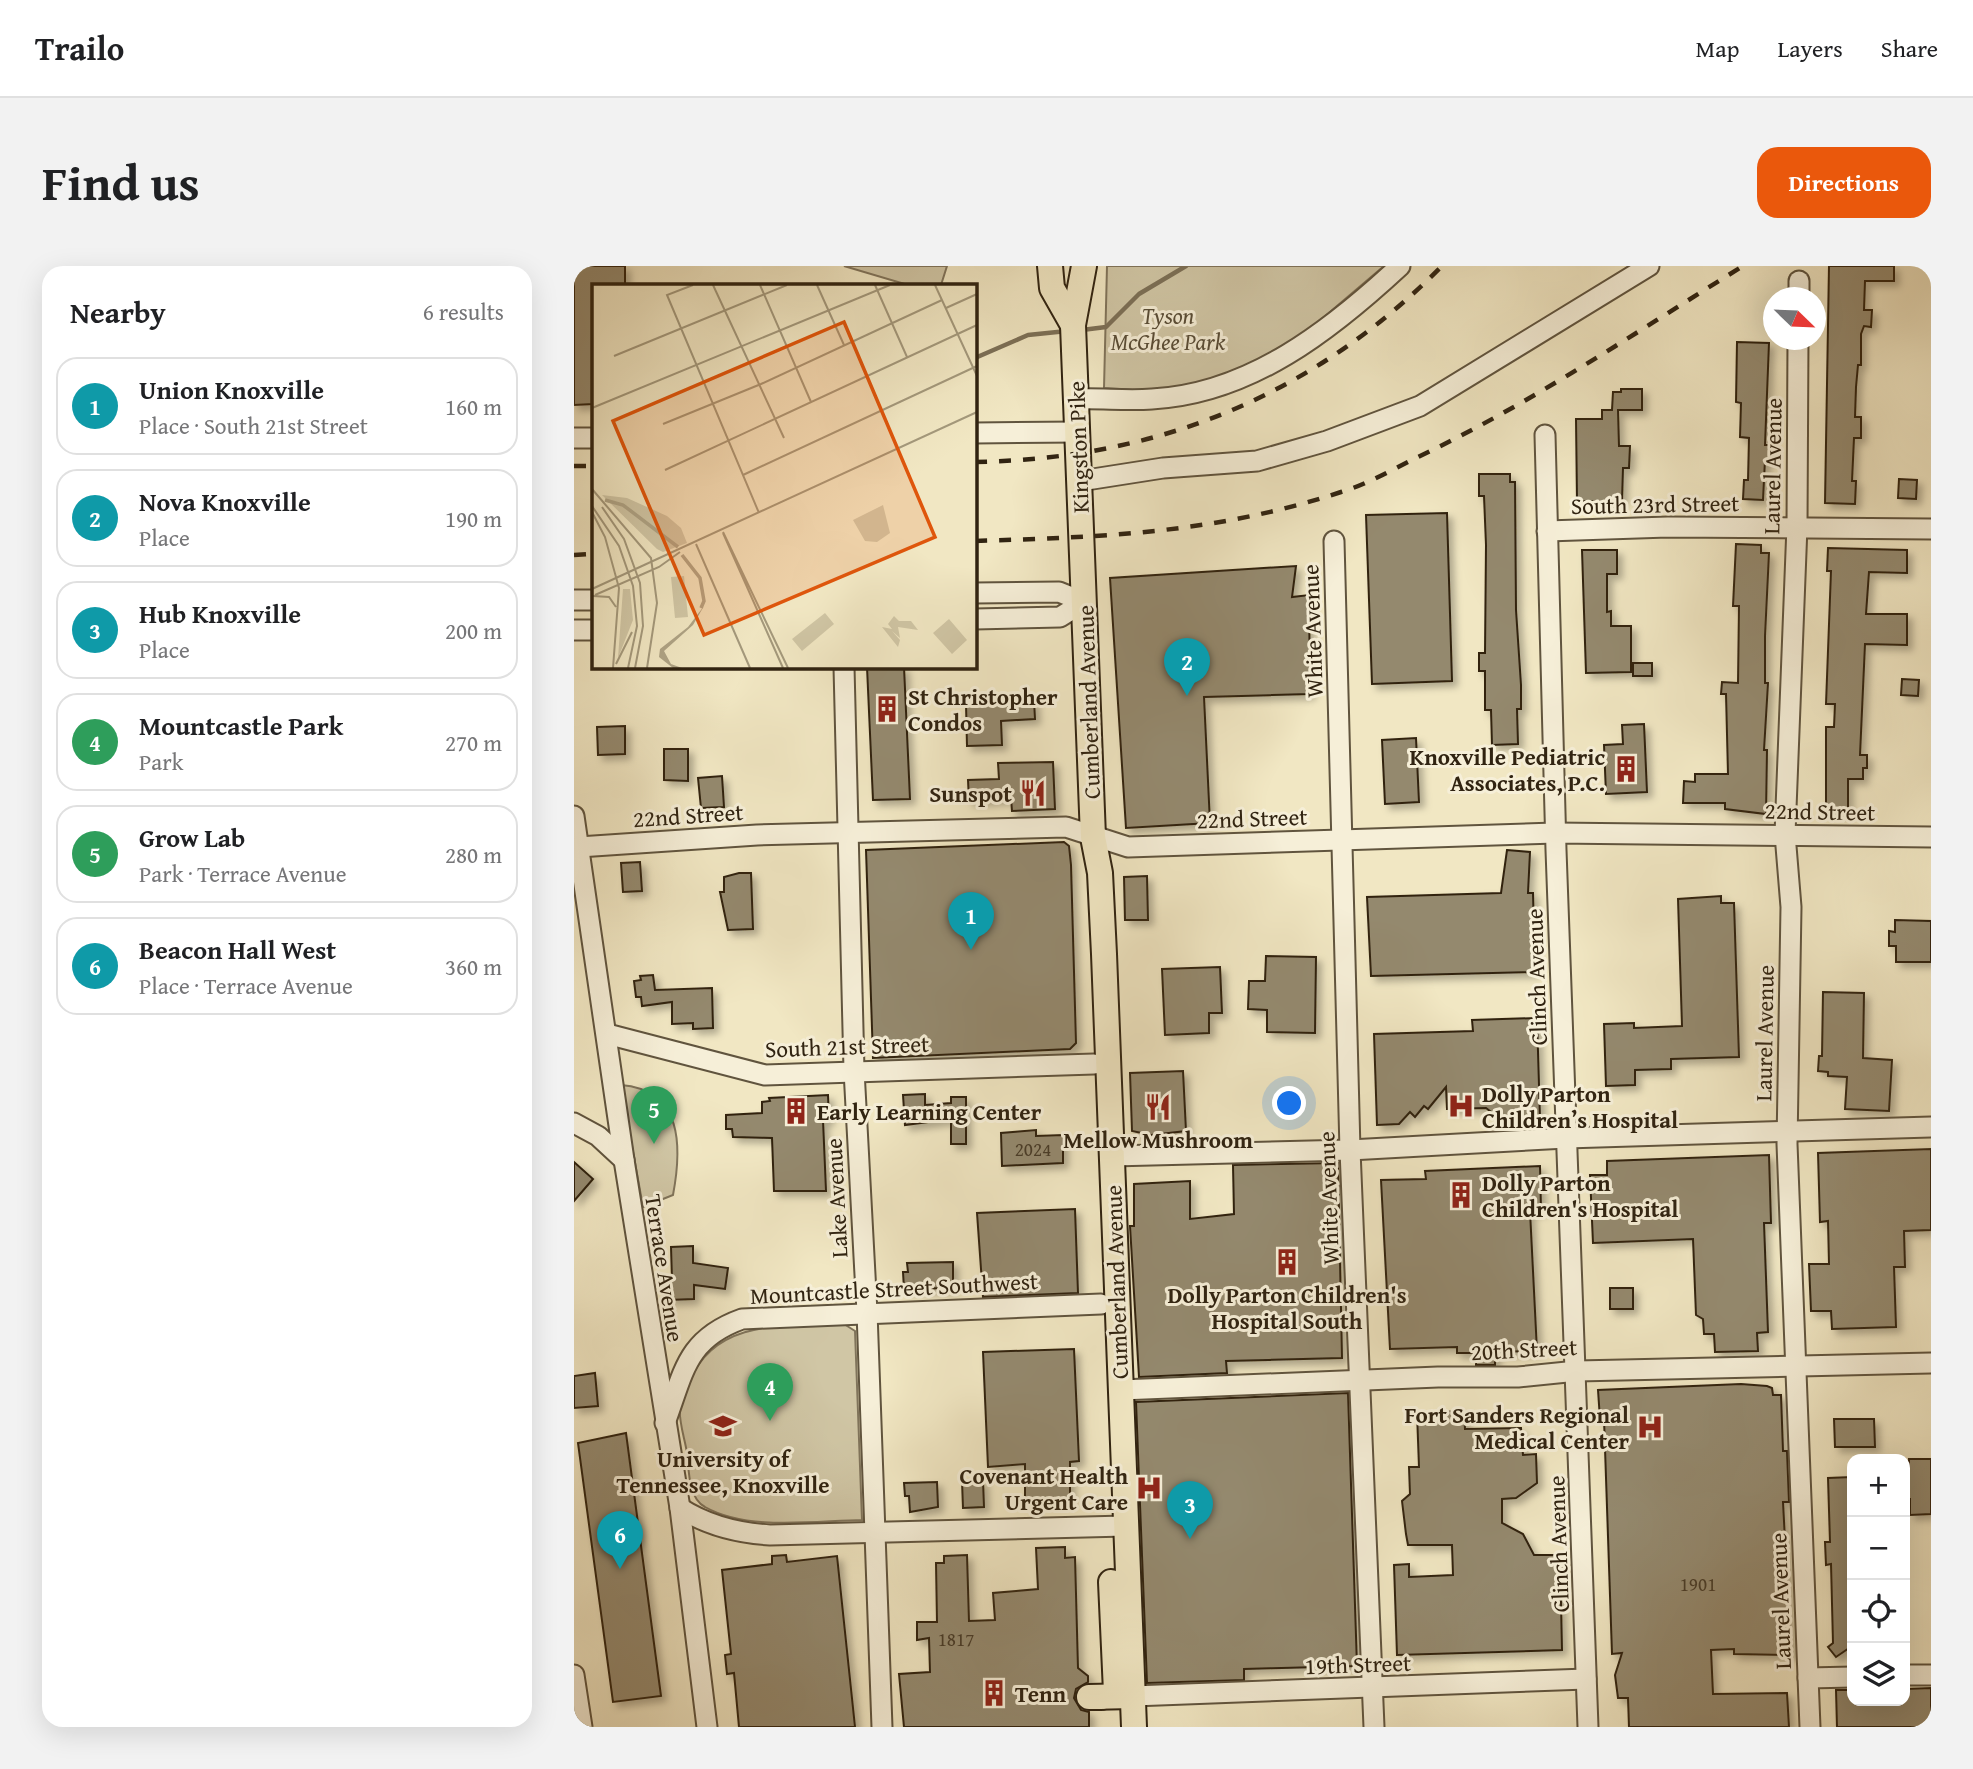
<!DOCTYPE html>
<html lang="en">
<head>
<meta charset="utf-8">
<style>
	body { margin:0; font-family:"Gentium Book Plus",serif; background:#f2f2f2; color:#202124 }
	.controls { position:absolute; right:21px; bottom:21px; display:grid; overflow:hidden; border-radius:14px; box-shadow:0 7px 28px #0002 }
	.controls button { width:63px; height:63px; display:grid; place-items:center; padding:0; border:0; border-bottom:2px solid #e0e0e0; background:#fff; color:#202124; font:35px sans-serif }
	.compass { position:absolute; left:1189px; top:21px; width:63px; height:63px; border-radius:50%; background:#fff; box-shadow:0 7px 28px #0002; rotate:113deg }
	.you { position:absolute; left:716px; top:838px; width:24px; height:24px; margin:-18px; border:5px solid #fff; border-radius:50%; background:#1a73e8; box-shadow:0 0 0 10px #1a73e833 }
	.badge { display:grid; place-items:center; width:46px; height:46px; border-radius:50%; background:#ea580c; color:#fff; font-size:23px; font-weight:700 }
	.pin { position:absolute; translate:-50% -58px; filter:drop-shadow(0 2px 4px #0008) }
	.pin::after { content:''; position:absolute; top:37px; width:24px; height:21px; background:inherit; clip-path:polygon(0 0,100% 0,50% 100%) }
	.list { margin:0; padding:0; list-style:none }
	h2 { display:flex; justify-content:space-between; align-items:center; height:91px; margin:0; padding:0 28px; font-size:30px }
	h2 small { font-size:23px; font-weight:400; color:#757577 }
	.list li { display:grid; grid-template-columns:46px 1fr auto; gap:21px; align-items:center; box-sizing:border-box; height:98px; margin:0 14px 14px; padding:0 14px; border:2px solid #e0e0e0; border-radius:21px }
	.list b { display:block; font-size:26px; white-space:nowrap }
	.list p { margin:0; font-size:23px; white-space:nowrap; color:#757577 }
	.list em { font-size:23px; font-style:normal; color:#757577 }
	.icon { flex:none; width:38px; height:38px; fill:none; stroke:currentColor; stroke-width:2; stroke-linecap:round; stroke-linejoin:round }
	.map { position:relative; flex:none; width:1357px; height:1461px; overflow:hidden; border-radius:21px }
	header { display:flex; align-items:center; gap:42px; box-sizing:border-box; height:98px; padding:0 35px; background:#fff; border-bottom:2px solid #e0e0e0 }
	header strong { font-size:33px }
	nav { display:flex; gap:38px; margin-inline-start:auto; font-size:24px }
	.intro { display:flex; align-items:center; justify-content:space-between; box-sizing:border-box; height:168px; padding:0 42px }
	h1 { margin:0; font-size:49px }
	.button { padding:18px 32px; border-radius:21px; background:#ea580c; color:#fff; font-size:24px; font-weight:700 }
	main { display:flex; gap:42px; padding:0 42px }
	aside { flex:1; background:#fff; border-radius:21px; box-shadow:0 7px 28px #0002 }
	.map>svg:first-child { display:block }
</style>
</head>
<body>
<header>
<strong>Trailo</strong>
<nav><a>Map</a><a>Layers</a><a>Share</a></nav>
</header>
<div class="intro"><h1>Find us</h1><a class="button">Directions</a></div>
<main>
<aside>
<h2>Nearby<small>6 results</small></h2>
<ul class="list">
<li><span class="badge" style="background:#0f9aa8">1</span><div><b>Union Knoxville</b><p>Place · South 21st Street</p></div><em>160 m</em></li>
<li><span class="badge" style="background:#0f9aa8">2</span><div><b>Nova Knoxville</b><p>Place</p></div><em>190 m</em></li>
<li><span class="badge" style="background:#0f9aa8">3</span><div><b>Hub Knoxville</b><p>Place</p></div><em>200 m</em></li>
<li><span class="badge" style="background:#2e9e5b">4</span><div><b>Mountcastle Park</b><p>Park</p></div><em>270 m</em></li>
<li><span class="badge" style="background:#2e9e5b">5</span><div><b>Grow Lab</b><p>Park · Terrace Avenue</p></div><em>280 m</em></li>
<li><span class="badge" style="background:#0f9aa8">6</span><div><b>Beacon Hall West</b><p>Place · Terrace Avenue</p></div><em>360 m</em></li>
</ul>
</aside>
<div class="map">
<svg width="1357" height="1461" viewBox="0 0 1357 1461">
	<defs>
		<filter id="shadow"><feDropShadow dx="5" dy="5" stdDeviation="3.5" flood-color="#0004"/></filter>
	</defs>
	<rect width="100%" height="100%" fill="#f1e7c3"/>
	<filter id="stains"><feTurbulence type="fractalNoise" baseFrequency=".00286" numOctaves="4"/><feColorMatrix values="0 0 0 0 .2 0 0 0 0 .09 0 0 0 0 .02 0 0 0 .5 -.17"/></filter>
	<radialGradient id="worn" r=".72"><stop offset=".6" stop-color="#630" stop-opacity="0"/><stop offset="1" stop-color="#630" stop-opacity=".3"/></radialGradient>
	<g fill="#d0c6a5" stroke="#80745b" stroke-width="2">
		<path d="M270,0H373L367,19H334Z"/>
		<path d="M533,0H810L723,74L660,111L592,126L530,122Z"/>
		<path d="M47,819C109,824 108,881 99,929L69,941Z"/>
		<path d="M270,1058L281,1065L288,1254C238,1255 174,1265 131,1241C114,1232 115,1204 113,1187C111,1173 104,1154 106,1140C107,1132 113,1122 116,1115C141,1052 213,1060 270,1058Z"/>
	</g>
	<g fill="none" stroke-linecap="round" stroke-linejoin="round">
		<g stroke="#7c7057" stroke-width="4.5">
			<path d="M508,64L532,61L565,28L612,0"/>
			<path d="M401,92L454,69L493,65"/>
		</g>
	</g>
	<g fill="#94896e" stroke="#302311" stroke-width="2" filter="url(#shadow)">
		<path d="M0,0H51V19H19V138L0,139Z"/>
		<path d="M1255,0H1320V15H1291L1290,44H1298L1297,61L1290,60L1287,68V99H1284L1282,121L1281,151H1287V172H1280L1278,215H1282L1281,238L1251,237Z"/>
		<path d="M1163,76L1195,77L1191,179H1195V194H1191L1189,234L1169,233L1170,214H1174L1175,172L1166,171L1167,137L1162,136Z"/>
		<path d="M1047,123H1068V144H1044L1045,180H1056L1055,202H1049L1048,235H1003L1002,153H1028V144H1038L1039,126H1047Z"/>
		<path d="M905,208H936V216H941L942,344L947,419V443H943L944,478L918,479L917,444H911V405H905V387H911L912,279L910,230H905Z"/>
		<path d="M1325,213L1343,214L1342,233L1324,232Z"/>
		<path d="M873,247L878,415L798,418L792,249Z"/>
		<path d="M1162,278L1187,279V287H1195L1191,370V417H1194L1190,484H1193L1192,548L1151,543V537H1109L1110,515L1121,516V508H1154L1152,428H1147L1148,416L1164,417L1165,340H1159Z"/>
		<path d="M1254,282L1333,284V307L1295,306L1292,348H1333V379L1291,378L1286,489H1293V502H1289V513H1274V547H1252V461H1260L1261,438H1252L1257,305H1253Z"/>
		<path d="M1008,284H1043V308H1033V346L1037,345V360H1057V406L1012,407Z"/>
		<path d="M722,300L718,331L735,329L736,428L630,431L636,557L552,562L536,312Z"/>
		<rect x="1059" y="397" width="19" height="13"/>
		<path d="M293,401H330L336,533L299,534Z"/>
		<path d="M1328,413L1345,414L1344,430L1327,429Z"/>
		<path d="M460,434L461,453L427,455L428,479L393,480L392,438Z"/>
		<path d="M1070,458L1073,526L1032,528L1030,479L1049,478L1048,459Z"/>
		<path d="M51,460V488L24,489L23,461Z"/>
		<path d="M842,472L845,536L811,538L808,474Z"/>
		<path d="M90,483H114V515L90,514Z"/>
		<path d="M479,496L481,543L438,545L437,532L395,535L394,514L425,513L424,497Z"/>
		<path d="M148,510L150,541L127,542L124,512Z"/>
		<path d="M490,576L495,580L497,599L502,777L496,783L299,792L292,584Z"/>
		<path d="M933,584L956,586L954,627H959L961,706L797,710L793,631L927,627Z"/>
		<path d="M66,596L68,625L49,626L47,597Z"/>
		<path d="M165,607H177L179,663L154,664L146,626H150V611Z"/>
		<path d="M573,610L574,654H551L550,611Z"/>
		<path d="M1147,630V637H1160L1165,791L1097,793V803L1061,804V819L1032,820L1030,758L1060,757V762L1108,760L1104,633Z"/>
		<path d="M1321,654L1357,655V696H1322V680H1315V665L1321,666Z"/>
		<path d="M692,690L742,691L741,767L693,766V744L674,743L675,715H691Z"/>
		<path d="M646,701L648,747H635V767L591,769L588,703Z"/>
		<path d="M79,709L81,724L138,722L139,762L119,763V757L98,758V736L68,740L67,731H62L60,715L67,714L66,710Z"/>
		<path d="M1249,726L1290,727L1289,792L1318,794L1315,845L1271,843L1273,811L1254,810V806L1244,805L1245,790H1248Z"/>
		<path d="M963,752L966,853L921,855V849L912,842L873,843L872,821L854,843L850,840L841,851L836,846L825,858L803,859L800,768L899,765L898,754Z"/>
		<path d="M609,805L612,865L577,869L558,865L556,807Z"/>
		<path d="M351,828V839L377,837V831H392V878H377V853L331,859L329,829Z"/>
		<path d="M254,829L255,854H249L252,925H200L198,872L159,871L158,863H152V849L188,847V836L196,835L195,832Z"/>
		<path d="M462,864V870L489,869V897L428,900L427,867Z"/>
		<path d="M1357,883V964L1330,965L1331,1001H1320L1322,1061L1258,1063L1257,1045H1237L1235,998H1255L1254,955L1246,956L1244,887Z"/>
		<path d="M1195,889L1197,957H1190L1194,1066L1183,1067L1184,1085L1141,1086L1140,1068H1130L1129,1053L1122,1049L1119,973L1019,977L1016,909H1033V895Z"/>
		<path d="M0,896L19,913L0,935Z"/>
		<path d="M764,897L768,1092L652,1095L653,1107L565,1111L556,960H560V918L616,915V953L660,948L659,899Z"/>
		<path d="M966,900L967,944L956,945L963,1085L921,1086V1099H902V1087H883V1081L816,1083L807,914L852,913L851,905Z"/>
		<path d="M501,943L504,1027L409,1031L403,947Z"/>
		<path d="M119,980V997L154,1002L151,1023L120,1019V1033L94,1034L93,1014H98L97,981Z"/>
		<path d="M379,996V1022L330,1023L329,1006H334L333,997Z"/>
		<rect x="1036" y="1022" width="23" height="21"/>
		<path d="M500,1083L505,1195L496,1196V1234H451V1198L414,1201L409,1086Z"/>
		<path d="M21,1107L24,1140L0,1142V1110Z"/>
		<path d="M1167,1118L1193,1120L1198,1122L1199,1129H1207L1209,1185H1213L1215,1236H1209L1217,1389L1160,1388V1383L1137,1384L1139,1428L1213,1427L1215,1461H1055L1054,1432H1044L1041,1409L1048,1387L1038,1388L1030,1153H1026L1024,1124Z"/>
		<path d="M774,1127L783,1400L670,1403V1414L573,1417L562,1136Z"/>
		<path d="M890,1145L891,1163L947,1162L949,1189L962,1188L963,1217L942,1232L928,1233V1257L949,1268L960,1289H986L988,1384L823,1389L820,1299L835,1298V1311L879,1309L878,1279H834L832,1268L828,1235L836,1228L835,1201H845L843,1147Z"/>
		<path d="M1260,1153H1300L1301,1181H1261Z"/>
		<path d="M52,1167L87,1430L39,1436L4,1177Z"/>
		<path d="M1335,1193H1357V1248L1336,1249V1233H1331V1204H1335Z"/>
		<path d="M1278,1211V1380L1262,1391L1254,1381L1259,1377L1257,1298L1252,1299L1251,1276H1256L1254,1212Z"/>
		<path d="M409,1214L410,1241L389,1242L388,1215Z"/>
		<path d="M363,1216L364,1241L336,1246L335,1230H331L330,1217Z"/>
		<path d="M491,1281V1292L501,1291L504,1402L514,1410V1416L502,1423L500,1432L507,1444L515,1446V1461H330L325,1408L356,1406L355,1372L343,1374V1356H363L362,1297H370V1290L393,1289L395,1355L421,1354L419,1327L464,1323L462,1282Z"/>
		<path d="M212,1289L213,1296L263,1290L281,1461H165L160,1407L153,1408L151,1389L157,1388L148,1304L198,1298V1290Z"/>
		<path d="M1357,1422V1461H1263L1262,1424H1278V1435H1331V1423Z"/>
	</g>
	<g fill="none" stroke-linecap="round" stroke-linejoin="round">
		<defs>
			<g id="minor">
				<path d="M1225,32V15"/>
				<path d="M1224,74L1223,260L1211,568L1217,641L1213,878L1236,1461"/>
				<path d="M503,133C528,132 553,135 578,133C676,128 757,64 826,0"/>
				<path d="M401,167L505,166"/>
				<path d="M971,169L982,584L1014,1461"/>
				<path d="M0,172H19"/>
				<path d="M506,215L589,202L683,195L753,175L846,140L1075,0"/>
				<path d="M973,265L1094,261L1357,263"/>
				<path d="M760,275L776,884L800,1461"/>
				<path d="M401,327L485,326L510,336"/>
				<path d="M0,334H19"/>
				<path d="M401,353L486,351L510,336"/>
				<path d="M0,364H19"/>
				<path d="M270,401L280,804L293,1046L308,1461"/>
				<path d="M0,550L50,894L106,1242L133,1461"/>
				<path d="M5,581L183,569L492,561L554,581L981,567L1357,571"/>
				<path d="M33,768L191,809L520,798"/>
				<path d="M0,857L24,870L50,894"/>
				<path d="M538,890L776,884L992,872L1357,861"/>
				<path d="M547,1124L864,1111H944L1003,1105L1357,1097"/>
				<path d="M91,1157C110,1106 112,1073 168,1053L527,1038"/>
				<path d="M106,1242C134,1260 163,1267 196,1269L551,1260"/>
				<path d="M0,1409L8,1461"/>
				<path d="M1331,1409H1357"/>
				<path d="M1234,1412L1278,1411"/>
				<path d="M559,1430L1012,1413"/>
			</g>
			<g id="major">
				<path d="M476,0L478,22L499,59"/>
				<path d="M510,0L499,59L519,571L526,607L530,688L560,1461"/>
				<path d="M537,1316L542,1426"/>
				<path d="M530,1431H515L558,1430"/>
			</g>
		</defs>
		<use href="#minor" stroke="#60543e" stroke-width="23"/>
		<use href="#major" stroke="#302311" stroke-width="28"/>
		<use href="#minor" stroke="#f6efd8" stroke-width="19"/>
		<use href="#major" stroke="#f1e7c3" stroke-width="24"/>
		<g stroke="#302311" stroke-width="4.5" stroke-dasharray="12 12" stroke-linecap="butt">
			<path d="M401,196C583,193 739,130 868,0"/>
			<path d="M0,200H19"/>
			<path d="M401,275C530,271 643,267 767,226C794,218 819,203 844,191C958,137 1062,66 1169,0"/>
			<path d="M0,289L19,288"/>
		</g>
	</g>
	<defs>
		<symbol id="building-bare" viewBox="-9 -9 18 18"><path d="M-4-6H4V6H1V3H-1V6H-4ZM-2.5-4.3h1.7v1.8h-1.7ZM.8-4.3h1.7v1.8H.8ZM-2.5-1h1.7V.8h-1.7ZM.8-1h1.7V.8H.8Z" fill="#8f2418" stroke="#f6efd8" stroke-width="2.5" paint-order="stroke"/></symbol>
		<symbol id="restaurant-bare" viewBox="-9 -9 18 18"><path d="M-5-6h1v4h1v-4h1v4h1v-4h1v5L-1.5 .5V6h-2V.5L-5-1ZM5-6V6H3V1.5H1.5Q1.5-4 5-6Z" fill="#8f2418" stroke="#f6efd8" stroke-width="2.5" paint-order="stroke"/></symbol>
		<symbol id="hospital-bare" viewBox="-9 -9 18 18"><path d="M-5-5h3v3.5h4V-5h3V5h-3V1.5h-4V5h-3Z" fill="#8f2418" stroke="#f6efd8" stroke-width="2.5" paint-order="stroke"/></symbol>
		<symbol id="university-bare" viewBox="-9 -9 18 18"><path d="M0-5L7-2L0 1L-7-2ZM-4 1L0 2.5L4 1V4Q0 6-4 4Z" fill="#8f2418" stroke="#f6efd8" stroke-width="2.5" paint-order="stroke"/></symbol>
	</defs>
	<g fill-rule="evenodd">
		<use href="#building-bare" x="294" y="424" width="38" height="38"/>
		<use href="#building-bare" x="1033" y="484" width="38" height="38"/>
		<use href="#restaurant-bare" x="440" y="508" width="38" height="38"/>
		<use href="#hospital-bare" x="868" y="821" width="38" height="38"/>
		<use href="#restaurant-bare" x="565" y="822" width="38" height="38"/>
		<use href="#building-bare" x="203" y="826" width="38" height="38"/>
		<use href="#building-bare" x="868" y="910" width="38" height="38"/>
		<use href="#building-bare" x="694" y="977" width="38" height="38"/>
		<use href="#university-bare" x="130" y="1141" width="38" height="38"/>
		<use href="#hospital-bare" x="1057" y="1142" width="38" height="38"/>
		<use href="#hospital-bare" x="556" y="1203" width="38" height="38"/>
		<use href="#building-bare" x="401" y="1408" width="38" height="38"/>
	</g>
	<g text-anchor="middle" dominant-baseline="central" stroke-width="6" stroke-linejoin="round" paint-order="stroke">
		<g font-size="19" fill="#493c28">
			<text x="459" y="883">2024</text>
			<text x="1124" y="1318">1901</text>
			<text x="382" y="1373">1817</text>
		</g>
		<g font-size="23" font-style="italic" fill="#584c36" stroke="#f6efd8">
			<text x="594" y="49">Tyson<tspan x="594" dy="26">McGhee Park</tspan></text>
		</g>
		<g font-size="23" fill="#302311" stroke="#f6efd8">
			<text transform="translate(504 181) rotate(-92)">Kingston Pike</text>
			<text transform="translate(1198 200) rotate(-89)">Laurel Avenue</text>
			<text transform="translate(1081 238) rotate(-1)">South 23rd Street</text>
			<text transform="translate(738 365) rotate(-92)">White Avenue</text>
			<text transform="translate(514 436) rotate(-92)">Cumberland Avenue</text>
			<text transform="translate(1246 545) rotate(1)">22nd Street</text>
			<text transform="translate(114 549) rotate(-4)">22nd Street</text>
			<text transform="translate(678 552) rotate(-2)">22nd Street</text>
			<text transform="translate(962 711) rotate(-92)">Clinch Avenue</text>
			<text transform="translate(1190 767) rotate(-89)">Laurel Avenue</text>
			<text transform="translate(273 780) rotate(-2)">South 21st Street</text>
			<text transform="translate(262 932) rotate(-93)">Lake Avenue</text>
			<text transform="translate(754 932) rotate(-92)">White Avenue</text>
			<text transform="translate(91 1002) rotate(81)">Terrace Avenue</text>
			<text transform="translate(542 1016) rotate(-92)">Cumberland Avenue</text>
			<text transform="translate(320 1022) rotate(-3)">Mountcastle Street Southwest</text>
			<text transform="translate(950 1083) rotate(-3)">20th Street</text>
			<text transform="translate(984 1278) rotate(-92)">Clinch Avenue</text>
			<text transform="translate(1206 1335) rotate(-92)">Laurel Avenue</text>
			<text transform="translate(784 1398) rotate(-2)">19th Street</text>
		</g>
		<g font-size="23" font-weight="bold" fill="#302311" stroke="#f6efd8" text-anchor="start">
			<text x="334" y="430">St Christopher<tspan x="334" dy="26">Condos</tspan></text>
			<text x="1031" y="490" text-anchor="end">Knoxville Pediatric<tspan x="1031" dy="26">Associates, P.C.</tspan></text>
			<text x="438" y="527" text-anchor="end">Sunspot</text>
			<text x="908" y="827">Dolly Parton<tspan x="908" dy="26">Children’s Hospital</tspan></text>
			<text x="243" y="845">Early Learning Center</text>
			<text x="584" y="873" text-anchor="middle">Mellow Mushroom</text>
			<text x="908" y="916">Dolly Parton<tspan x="908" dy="26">Children's Hospital</tspan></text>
			<text x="713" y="1028" text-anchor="middle">Dolly Parton Children's<tspan x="713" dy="26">Hospital South</tspan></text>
			<text x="1055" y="1148" text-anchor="end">Fort Sanders Regional<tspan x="1055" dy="26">Medical Center</tspan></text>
			<text x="149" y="1192" text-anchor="middle">University of<tspan x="149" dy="26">Tennessee, Knoxville</tspan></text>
			<text x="554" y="1209" text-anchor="end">Covenant Health<tspan x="554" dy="26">Urgent Care</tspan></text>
			<text x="441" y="1427">Tenn</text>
		</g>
	</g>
	<g transform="translate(18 18)">
		<rect width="385" height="385" fill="#f1e7c3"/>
		<path d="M10,211L35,214L75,232L89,244L95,259L71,268L65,265ZM291,221L298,249L285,258L273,257L261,236ZM92,292L96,333L83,334L79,293ZM31,305H38L41,336L26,374ZM233,329L242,340L210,367L200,355ZM302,332L307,337H319L326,346L306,343L308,354L300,347L308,356L306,363L290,343L300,345L296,340ZM357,335L375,356L360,370L341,349Z" fill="#d0c6a5"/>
		<path d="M112,322L101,341L72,367L79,380L90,384H81L67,373L68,365L96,343Z" fill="#afa486"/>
		<path fill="none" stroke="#afa486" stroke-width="3.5" d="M13,216L31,221L86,263M90,271L108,294L112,317L109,324"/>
		<path fill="none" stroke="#a4997c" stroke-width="2" d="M101,1L75,11L167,229M121,1L192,154M168,1L219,118M225,1L252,61M283,1L315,73M343,1L385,92M354,24L385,10M22,72L195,1M0,124L298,1M71,140L169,100L350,16M73,186L385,41M151,191L385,82M0,205L59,274L65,319L55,384M0,222L27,262L41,302L45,342L36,384M10,223L32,255L48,299L51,342L43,384M0,228L13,253L27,304L21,384M131,248L196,384M131,249L191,384M104,260L158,384M0,305L385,128M3,311L67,283L88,268M1,312L17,313L24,323M24,380L40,348"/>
		<path fill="#df560c" fill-opacity="0.15" stroke="#df560c" stroke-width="3.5" d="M252,38L343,253L112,351L21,137Z"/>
		<rect width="385" height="385" fill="none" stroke="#302311" stroke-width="3.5"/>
	</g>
	<rect width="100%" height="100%" filter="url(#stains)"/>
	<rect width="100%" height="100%" fill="url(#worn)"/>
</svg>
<div class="controls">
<button>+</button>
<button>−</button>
<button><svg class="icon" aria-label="locate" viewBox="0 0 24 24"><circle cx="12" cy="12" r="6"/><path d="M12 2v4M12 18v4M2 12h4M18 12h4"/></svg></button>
<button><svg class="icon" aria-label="layers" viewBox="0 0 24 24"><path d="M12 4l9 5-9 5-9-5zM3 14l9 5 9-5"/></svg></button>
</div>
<svg class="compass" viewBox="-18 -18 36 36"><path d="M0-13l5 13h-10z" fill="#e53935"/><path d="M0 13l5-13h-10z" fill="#757577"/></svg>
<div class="you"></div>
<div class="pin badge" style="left:397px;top:684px;background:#0f9aa8">1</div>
<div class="pin badge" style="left:613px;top:430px;background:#0f9aa8">2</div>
<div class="pin badge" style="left:616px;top:1273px;background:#0f9aa8">3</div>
<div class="pin badge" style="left:196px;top:1155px;background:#2e9e5b">4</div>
<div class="pin badge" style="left:80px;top:878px;background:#2e9e5b">5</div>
<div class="pin badge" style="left:46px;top:1303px;background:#0f9aa8">6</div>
</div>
</main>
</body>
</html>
